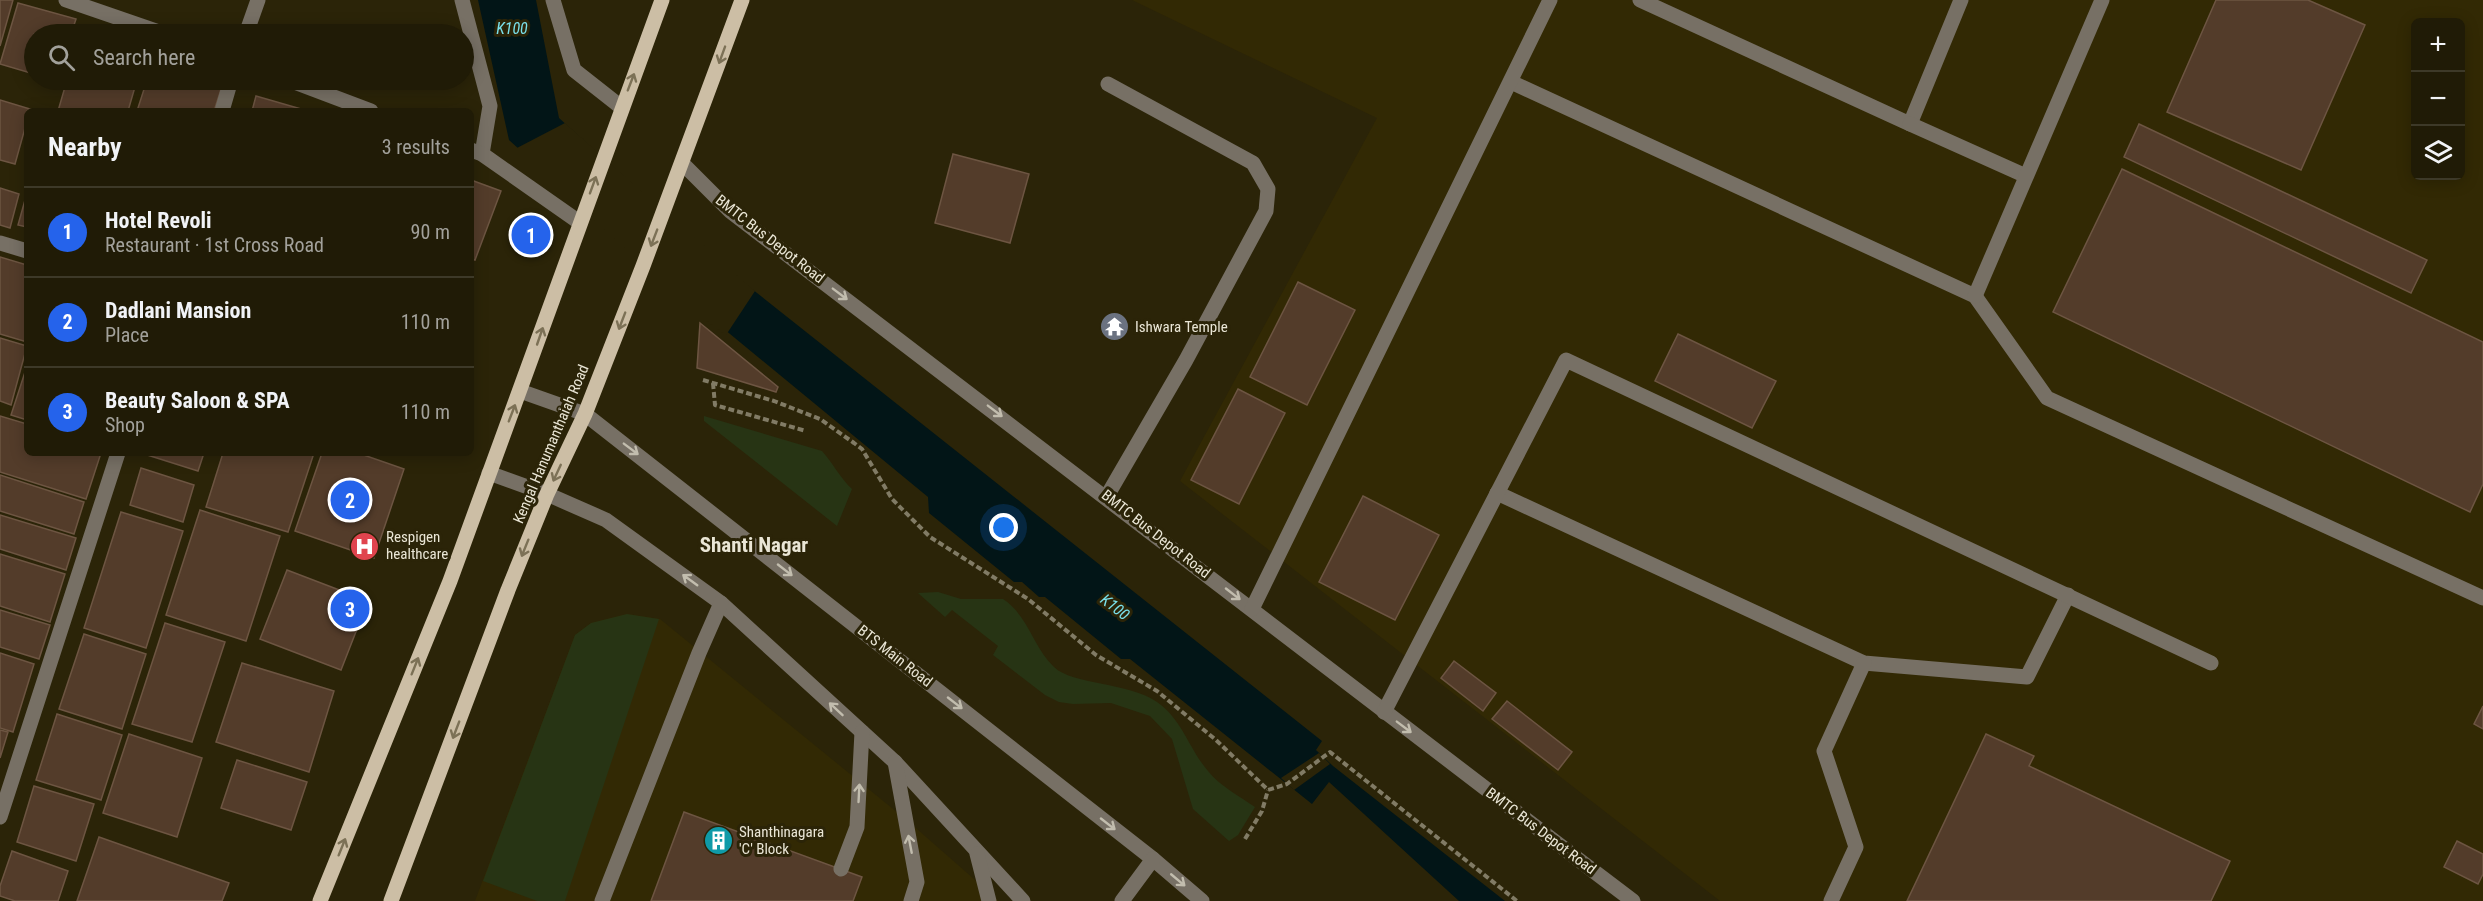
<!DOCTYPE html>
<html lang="en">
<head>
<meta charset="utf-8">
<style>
	body { margin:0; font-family:"Roboto Condensed",sans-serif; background:#2d2814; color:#f1f3f6 }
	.controls { position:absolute; right:18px; top:18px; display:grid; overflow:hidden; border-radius:9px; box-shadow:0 3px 15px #0003 }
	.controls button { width:54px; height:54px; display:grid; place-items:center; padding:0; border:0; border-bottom:2px solid #3d3928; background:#201b06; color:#f1f3f6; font:30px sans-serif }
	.you { position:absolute; left:1004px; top:528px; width:21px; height:21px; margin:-15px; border:4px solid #fff; border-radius:50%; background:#1a73e8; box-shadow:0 0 0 9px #1a73e833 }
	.badge { display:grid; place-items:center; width:39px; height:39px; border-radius:50%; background:#2563eb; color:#fff; font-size:20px; font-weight:700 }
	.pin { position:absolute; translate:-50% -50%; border:3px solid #fff; box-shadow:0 2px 6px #0006 }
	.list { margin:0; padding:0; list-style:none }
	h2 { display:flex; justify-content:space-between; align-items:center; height:78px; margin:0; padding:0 24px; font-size:26px }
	h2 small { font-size:20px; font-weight:400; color:#a2a19b }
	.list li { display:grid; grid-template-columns:39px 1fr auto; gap:18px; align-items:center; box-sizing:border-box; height:90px; padding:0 24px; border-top:2px solid #3d3928 }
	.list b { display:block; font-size:22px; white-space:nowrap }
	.list p { margin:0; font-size:20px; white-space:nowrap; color:#a2a19b }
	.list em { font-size:20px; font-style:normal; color:#a2a19b }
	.icon { flex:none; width:33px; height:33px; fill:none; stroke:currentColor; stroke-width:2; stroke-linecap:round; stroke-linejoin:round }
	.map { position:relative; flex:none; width:2483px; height:901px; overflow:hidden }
	.search { position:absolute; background:#201b06; box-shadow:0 3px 15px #0003; left:24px; top:24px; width:450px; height:66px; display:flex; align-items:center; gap:15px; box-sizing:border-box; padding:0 21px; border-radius:33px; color:#a2a19b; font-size:22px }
	.panel { position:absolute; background:#201b06; box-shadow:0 3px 15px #0003; left:24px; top:108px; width:450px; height:348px; border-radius:9px }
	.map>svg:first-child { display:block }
</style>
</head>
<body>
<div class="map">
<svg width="2483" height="901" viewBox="0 0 2483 901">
	<rect width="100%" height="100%" fill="#2b2408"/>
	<g fill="#322904" fill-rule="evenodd">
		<path d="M1132,0H2483V901H1720L1180,481L1377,118ZM2416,22H2460V176H2416Z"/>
		<path d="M627,614L660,619L909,822L999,901H475L575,635L591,623Z"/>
	</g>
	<g fill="#273414">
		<path d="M704,416L822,451C833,463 840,478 852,489L837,526L704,421Z"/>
		<path d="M938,592L961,599H1003C1028,615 1033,647 1054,667C1072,685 1129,682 1157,702C1182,719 1189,749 1208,771C1220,786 1239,796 1255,807L1238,835L1229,841L1193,809L1172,739L1150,716L1111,703L1073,704L1059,702L1045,695L993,655L998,646L952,610L945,617L918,593Z"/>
		<path d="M627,614L659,619L565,901H537L483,881L575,635L591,623Z"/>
	</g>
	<path fill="#021517" d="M478,0H536L559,118L728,270L1322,741L1316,750L1333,766L1505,901H1459L1329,782L1312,804L1130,659H1121L1045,597H1039L1022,582H1014L929,513L928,497L724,329L701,314L509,140Z"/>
	<g fill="#2b2408">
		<path d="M565,123L755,291L726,335L704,319L515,149Z"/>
		<path d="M1319,753L1330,764L1294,790L1281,778Z"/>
	</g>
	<g fill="#533c2a" stroke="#6d5542" stroke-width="1.5">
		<path d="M0,0H13L0,46Z"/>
		<path d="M2216,0H2308L2365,25L2301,170L2167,112Z"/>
		<path d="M18,3L76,19L71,34H34V74L0,64Z"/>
		<path d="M67,80H137L128,111H58Z"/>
		<path d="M147,80H224L214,111H137Z"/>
		<path d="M256,96L308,111H252Z"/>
		<path d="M0,100L30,109L27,111V121L15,164L0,160Z"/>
		<path d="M2139,124L2427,260L2411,293L2124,157Z"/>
		<path d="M953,154L1029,174L1010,243L935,223Z"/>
		<path d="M2122,169L2483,342V484L2470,512L2053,312Z"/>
		<path d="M471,180L501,191L475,260L471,259Z"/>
		<path d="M0,188L19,194L10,228L0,225Z"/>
		<path d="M27,193V227L18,225Z"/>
		<path d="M0,257L27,265V342L0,334Z"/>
		<path d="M1298,282L1355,310L1307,405L1250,377Z"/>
		<path d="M700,323L778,387L776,392L697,368Z"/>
		<path d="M1678,334L1776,381L1752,428L1655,381Z"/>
		<path d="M0,338L27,346L11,405L0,401Z"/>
		<path d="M27,366V420L11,415Z"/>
		<path d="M1238,389L1285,413L1239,504L1191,480Z"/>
		<path d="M0,416L27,424V453H101L86,499L0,472Z"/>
		<path d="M141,453H204L198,471Z"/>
		<path d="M223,453H314L288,532L206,507Z"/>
		<path d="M322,453H358L404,469L374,558L295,531Z"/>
		<path d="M141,468L194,485L183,522L130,505Z"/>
		<path d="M0,475L84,502L74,534L0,511Z"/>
		<path d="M1363,496L1439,535L1395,620L1319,582Z"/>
		<path d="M200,510L280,536L246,641L166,615Z"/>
		<path d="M121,512L183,531L146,648L84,628Z"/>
		<path d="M0,515L76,538L66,570L0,549Z"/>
		<path d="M0,554L65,574L50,622L0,606Z"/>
		<path d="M287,570L368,601L341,670L260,639Z"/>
		<path d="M0,610L50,625L39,659L0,647Z"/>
		<path d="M165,623L225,642L192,742L132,724Z"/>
		<path d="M84,634L146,654L122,729L59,709Z"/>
		<path d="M0,653L34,664L13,732L0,728Z"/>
		<path d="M1454,661L1496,693L1483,711L1441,678Z"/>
		<path d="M242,663L334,691L309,772L216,742Z"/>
		<path d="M1507,701L1572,752L1558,770L1492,719Z"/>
		<path d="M2483,706V729L2474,724Z"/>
		<path d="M57,714L122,735L101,800L36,780Z"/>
		<path d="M0,730L8,732L0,758Z"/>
		<path d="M129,734L202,758L177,837L103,813Z"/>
		<path d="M1986,734L2034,756L2029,766L2230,861L2211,901H1907Z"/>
		<path d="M237,760L307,782L291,830L221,808Z"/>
		<path d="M34,786L94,804L76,861L17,842Z"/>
		<path d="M684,812L862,877L853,901H651Z"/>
		<path d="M99,837L229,883L222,901H77Z"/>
		<path d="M2457,841L2483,854V874L2478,884L2444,867Z"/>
		<path d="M12,851L68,871L58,901H15L0,896V886Z"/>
	</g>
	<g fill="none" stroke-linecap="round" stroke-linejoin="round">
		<g stroke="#817b65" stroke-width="4" stroke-dasharray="6 3" stroke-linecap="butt">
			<path d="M703,380L774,401L820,419L854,443L862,449L892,499L930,537L1028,599L1096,655L1157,691L1216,740L1268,790L1287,784L1330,752L1517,901"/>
			<path d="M713,383L715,405L806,431"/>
			<path d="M1245,839L1262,811L1268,790"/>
		</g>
		<g stroke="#777065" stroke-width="15">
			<path d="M66,0L165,34"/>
			<path d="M462,0L490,106L482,154"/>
			<path d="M553,0L574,70L621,107"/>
			<path d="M1640,0L1910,124L1961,0"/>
			<path d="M246,34L258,0"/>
			<path d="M289,80L371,111"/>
			<path d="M1511,82L1975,296L2047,398L2483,598"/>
			<path d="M222,111L231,80"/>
			<path d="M1910,124L2026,176"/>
			<path d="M471,150L482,154L579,222"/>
			<path d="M682,163L730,211C1032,439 1331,672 1633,901"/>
			<path d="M0,243L27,251"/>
			<path d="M1975,296L2102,0"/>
			<path d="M520,391L585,414L1153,859L1202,901"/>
			<path d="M489,473L547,494L606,520L721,603L895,762L1023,901"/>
			<path d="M1497,493L1864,663L2027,677L2068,595"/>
			<path d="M1107,496L1186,360L1266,211L1268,189L1253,163L1108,84"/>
			<path d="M1252,609L1550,0"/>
			<path d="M1384,712L1566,360L2211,663"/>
			<path d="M895,762L917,882L911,901"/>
			<path d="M0,817L118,453"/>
			<path d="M977,854L989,901"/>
			<path d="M841,869L857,827L862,732"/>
			<path d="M602,901L699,653L721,603"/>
			<path d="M1122,901L1153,859"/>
			<path d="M1831,901L1856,847L1824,751L1864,663"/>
		</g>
		<g stroke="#ccbea5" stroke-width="15">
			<path d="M320,901L450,581L662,0"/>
			<path d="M391,901L508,590L547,494L585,414L643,266L742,0"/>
		</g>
	</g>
	<defs><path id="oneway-shaft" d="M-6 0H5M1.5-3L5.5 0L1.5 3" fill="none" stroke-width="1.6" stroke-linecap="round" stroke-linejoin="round" transform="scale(1.5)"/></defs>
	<g stroke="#7c7156">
		<use href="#oneway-shaft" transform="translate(722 55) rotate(110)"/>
		<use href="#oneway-shaft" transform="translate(631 82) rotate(-69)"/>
		<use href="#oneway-shaft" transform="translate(593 185) rotate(-70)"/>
		<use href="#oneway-shaft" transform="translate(654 238) rotate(111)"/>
		<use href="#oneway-shaft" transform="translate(622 321) rotate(111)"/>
		<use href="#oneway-shaft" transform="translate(540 336) rotate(-71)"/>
		<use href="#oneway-shaft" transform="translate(512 413) rotate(-69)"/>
		<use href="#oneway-shaft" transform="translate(557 473) rotate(115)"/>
		<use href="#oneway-shaft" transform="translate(525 548) rotate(112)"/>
		<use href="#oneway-shaft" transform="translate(415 666) rotate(-68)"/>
		<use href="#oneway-shaft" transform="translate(456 730) rotate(111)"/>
		<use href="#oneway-shaft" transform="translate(342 847) rotate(-68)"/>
	</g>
	<g stroke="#c2bdae">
		<use href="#oneway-shaft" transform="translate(840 294) rotate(37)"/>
		<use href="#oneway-shaft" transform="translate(995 411) rotate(37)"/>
		<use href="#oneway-shaft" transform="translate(631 449) rotate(37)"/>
		<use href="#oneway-shaft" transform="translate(785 570) rotate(38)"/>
		<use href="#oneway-shaft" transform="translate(690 580) rotate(-144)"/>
		<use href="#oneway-shaft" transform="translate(1233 594) rotate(38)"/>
		<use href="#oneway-shaft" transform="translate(955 703) rotate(38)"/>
		<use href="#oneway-shaft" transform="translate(836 709) rotate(-137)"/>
		<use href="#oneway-shaft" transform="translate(1404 727) rotate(37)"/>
		<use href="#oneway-shaft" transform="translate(859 793) rotate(-87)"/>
		<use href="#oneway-shaft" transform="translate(1108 824) rotate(38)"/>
		<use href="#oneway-shaft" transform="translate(910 844) rotate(-101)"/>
		<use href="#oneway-shaft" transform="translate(1178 880) rotate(40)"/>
	</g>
	<defs>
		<symbol id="temple-disc" viewBox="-11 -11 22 22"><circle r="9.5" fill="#6b7280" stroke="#2b2408"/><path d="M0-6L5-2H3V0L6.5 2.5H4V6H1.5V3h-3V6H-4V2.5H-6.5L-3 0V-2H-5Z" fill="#fff"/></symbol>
		<symbol id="hospital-disc" viewBox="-11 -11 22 22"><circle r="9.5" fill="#e0444e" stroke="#2b2408"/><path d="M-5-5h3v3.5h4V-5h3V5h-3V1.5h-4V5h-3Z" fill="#fff"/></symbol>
		<symbol id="building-disc" viewBox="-11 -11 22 22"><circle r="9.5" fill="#0f9aa8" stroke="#2b2408"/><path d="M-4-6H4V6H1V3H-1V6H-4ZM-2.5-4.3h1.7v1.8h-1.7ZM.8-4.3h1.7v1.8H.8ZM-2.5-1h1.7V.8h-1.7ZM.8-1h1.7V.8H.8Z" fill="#fff"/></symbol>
	</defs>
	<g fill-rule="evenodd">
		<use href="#temple-disc" x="1098" y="310" width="33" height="33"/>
		<use href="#hospital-disc" x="348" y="530" width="33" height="33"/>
		<use href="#building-disc" x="702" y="824" width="33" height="33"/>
	</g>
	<g text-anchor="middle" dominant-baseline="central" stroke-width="6" stroke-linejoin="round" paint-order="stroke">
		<g font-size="15" fill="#eae6d6" stroke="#2b2408">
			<text transform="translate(770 239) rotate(38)">BMTC Bus Depot Road</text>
			<text transform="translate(551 444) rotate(-67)">Kengal Hanumanthaiah Road</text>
			<text transform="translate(1156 534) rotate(38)">BMTC Bus Depot Road</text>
			<text transform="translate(895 656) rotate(38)">BTS Main Road</text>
			<text transform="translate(1541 831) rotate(37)">BMTC Bus Depot Road</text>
		</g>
		<g font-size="15" fill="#eae6d6" stroke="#2b2408" text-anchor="start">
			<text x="1135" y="327">Ishwara Temple</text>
			<text x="386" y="537">Respigen<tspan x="386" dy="17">healthcare</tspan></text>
			<text x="739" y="832">Shanthinagara<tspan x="739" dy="17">'C' Block</tspan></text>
		</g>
		<g font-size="16" font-style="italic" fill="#7ae1ec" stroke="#2b2408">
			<text x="512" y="28">K100</text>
			<text transform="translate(1115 607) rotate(38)">K100</text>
		</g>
		<g font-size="21" font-weight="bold" fill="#eae6d6" stroke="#2b2408">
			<text x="754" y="545">Shanti Nagar</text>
		</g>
	</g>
</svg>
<div class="controls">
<button>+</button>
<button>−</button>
<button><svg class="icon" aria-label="layers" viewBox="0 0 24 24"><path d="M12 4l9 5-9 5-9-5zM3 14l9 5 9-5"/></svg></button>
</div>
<div class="you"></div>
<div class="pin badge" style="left:531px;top:235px">1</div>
<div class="pin badge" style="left:350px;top:500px">2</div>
<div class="pin badge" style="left:350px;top:609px">3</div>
<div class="search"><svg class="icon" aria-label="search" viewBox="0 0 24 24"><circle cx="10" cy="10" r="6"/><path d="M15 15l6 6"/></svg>Search here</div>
<section class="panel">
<h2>Nearby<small>3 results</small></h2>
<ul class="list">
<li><span class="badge">1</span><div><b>Hotel Revoli</b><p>Restaurant · 1st Cross Road</p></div><em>90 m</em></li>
<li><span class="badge">2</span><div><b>Dadlani Mansion</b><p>Place</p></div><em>110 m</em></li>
<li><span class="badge">3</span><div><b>Beauty Saloon &amp; SPA</b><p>Shop</p></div><em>110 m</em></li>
</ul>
</section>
</div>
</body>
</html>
